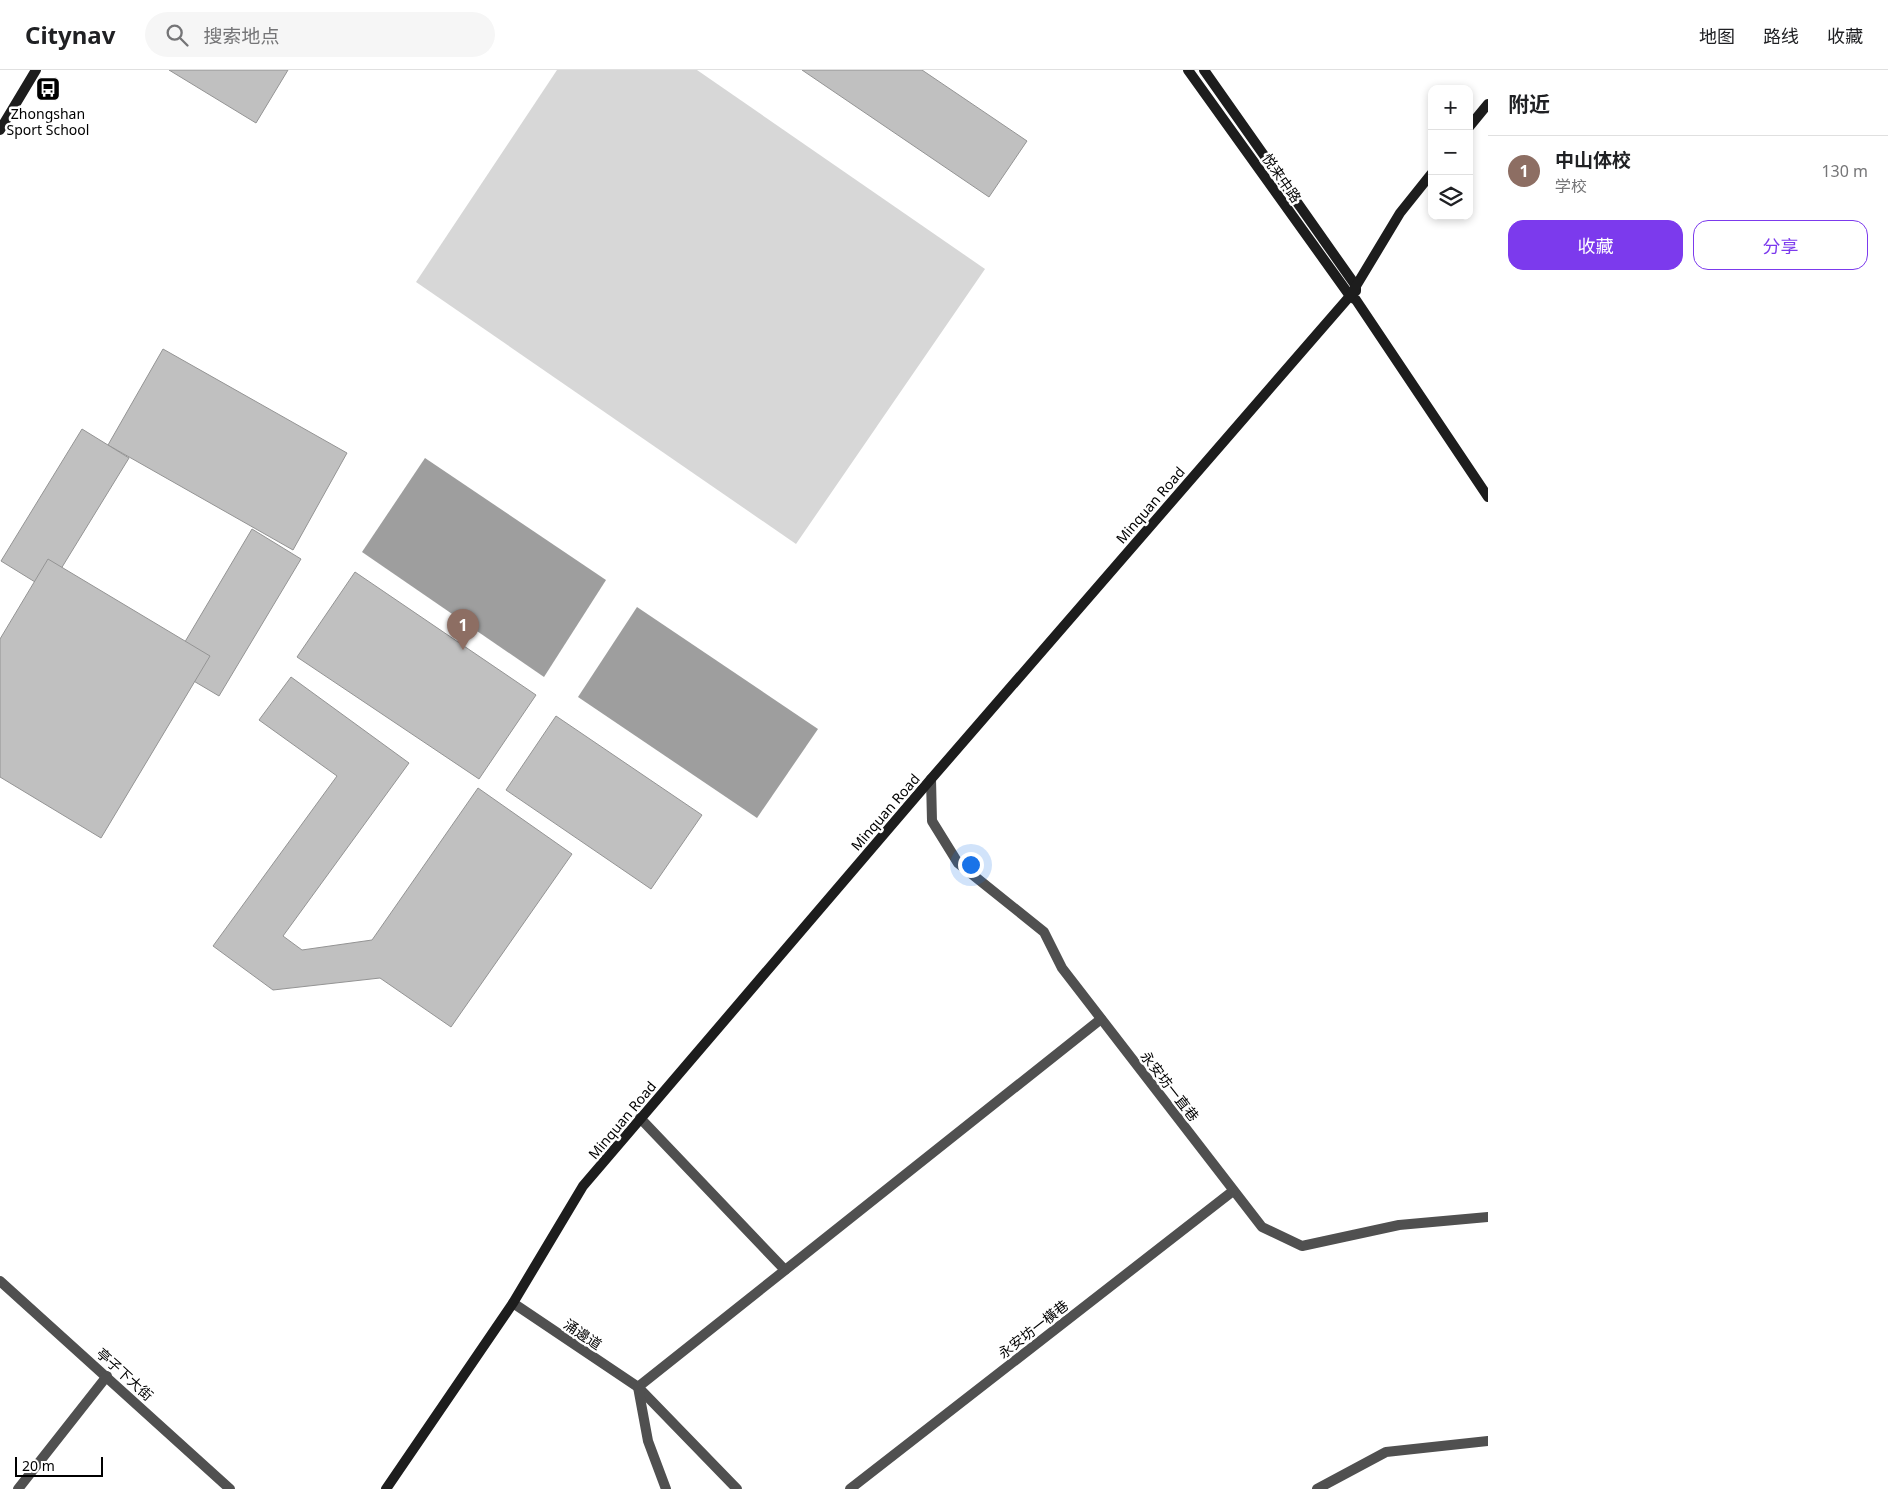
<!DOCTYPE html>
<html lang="zh">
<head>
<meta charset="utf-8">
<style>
	body { margin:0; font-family:"Noto Sans","Noto Sans SC",sans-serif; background:#f6f6f6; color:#202124 }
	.controls { position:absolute; right:15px; top:15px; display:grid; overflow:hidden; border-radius:10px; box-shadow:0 2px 8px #0003 }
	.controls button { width:45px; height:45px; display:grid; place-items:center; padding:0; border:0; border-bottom:1px solid #e0e0e0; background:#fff; color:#202124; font:25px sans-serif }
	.scale { position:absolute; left:15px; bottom:12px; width:88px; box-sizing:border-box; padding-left:5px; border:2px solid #000; border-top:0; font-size:14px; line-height:18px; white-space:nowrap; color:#000; -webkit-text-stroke:4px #fff; paint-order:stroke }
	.you { position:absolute; left:970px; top:794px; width:18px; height:18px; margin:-12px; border:4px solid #fff; border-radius:50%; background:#1a73e8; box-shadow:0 0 0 8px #1a73e833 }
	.badge { display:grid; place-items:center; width:32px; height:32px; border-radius:50%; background:#7c3aed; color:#fff; font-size:16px; font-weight:700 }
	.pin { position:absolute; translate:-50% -41px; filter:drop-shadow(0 1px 2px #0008) }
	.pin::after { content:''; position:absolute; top:26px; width:18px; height:15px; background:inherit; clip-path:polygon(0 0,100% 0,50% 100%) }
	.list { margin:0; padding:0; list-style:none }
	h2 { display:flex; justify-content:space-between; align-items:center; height:65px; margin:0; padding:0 20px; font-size:21px }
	h2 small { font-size:16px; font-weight:400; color:#757577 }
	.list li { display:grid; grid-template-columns:32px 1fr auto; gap:15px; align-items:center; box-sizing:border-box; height:70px; padding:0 20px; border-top:1px solid #e0e0e0 }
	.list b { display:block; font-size:19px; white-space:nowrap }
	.list p { margin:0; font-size:16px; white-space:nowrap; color:#757577 }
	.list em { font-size:16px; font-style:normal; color:#757577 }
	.actions { display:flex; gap:10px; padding:15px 20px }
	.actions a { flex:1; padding:11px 0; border:1px solid #7c3aed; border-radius:15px; text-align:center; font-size:18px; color:#7c3aed }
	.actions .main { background:#7c3aed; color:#fff }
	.icon { flex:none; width:28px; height:28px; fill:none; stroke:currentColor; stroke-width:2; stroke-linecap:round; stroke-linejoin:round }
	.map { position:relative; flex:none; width:1488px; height:1419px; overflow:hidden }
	header { display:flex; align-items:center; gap:30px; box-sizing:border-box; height:70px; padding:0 25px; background:#fff; border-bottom:1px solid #e0e0e0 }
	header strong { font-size:24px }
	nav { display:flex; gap:28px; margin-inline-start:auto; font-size:18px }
	.search { width:350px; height:45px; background:#f6f6f6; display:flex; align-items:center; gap:12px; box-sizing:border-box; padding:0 18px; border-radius:28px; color:#757577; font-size:19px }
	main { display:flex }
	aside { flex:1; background:#fff }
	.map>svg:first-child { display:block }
</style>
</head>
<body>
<header>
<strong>Citynav</strong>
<div class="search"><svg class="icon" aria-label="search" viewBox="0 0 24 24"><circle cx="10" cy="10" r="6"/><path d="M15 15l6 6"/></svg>搜索地点</div>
<nav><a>地图</a><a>路线</a><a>收藏</a></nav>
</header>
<main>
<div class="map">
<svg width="1488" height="1419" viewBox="0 0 1488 1419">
	<rect width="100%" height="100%" fill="#fff"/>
	<path fill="#d7d7d7" d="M557,0H697L985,199L796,474L416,212Z"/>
	<g fill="#9e9e9e">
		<path d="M425,388L606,510L544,607L362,482Z"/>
		<path d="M637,537L818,659L757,748L578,627Z"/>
	</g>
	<g fill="#c0c0c0" stroke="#949494">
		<path d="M169,0H288L256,53Z"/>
		<path d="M802,0H922L1027,71L989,127Z"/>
		<path d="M163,279L347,383L293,480L108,375Z"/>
		<path d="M82,359L129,388L48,520L1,491Z"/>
		<path d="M252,459L301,489L219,626L170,597Z"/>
		<path d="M48,489L210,586L101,768L0,707V569Z"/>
		<path d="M355,502L536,625L479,709L297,587Z"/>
		<path d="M291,607L409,693L283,866L302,880L372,870L478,718L572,784L451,957L380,908L273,920L213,876L337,706L259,650Z"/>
		<path d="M556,646L702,745L651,819L506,720Z"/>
	</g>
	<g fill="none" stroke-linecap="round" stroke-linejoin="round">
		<g stroke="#505050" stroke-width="10">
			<path d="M931,709L932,751L958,793L1044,862L1062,898L1262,1157L1302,1176L1399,1155L1488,1147"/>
			<path d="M640,1048L785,1200"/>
			<path d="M0,1211L230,1419"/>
			<path d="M513,1233L638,1317L737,1419"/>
			<path d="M18,1419L107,1306"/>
			<path d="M666,1419L648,1371L638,1317L1101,949"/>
			<path d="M850,1419L1233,1121"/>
			<path d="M1317,1419L1386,1382L1488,1371"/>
		</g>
		<g stroke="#1d1d1d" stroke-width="10">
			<path d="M1188,0L1350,226L1356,230L1488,427"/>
			<path d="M1204,0L1356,216V221"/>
			<path d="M1469,57L1488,34"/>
			<path d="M0,60L36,0"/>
			<path d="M386,1419L513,1233L583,1116L931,709L1350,226L1400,143L1432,103"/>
		</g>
	</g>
	<defs>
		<symbol id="bus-square" viewBox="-11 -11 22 22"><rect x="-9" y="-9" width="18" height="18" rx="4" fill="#000" stroke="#fff"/><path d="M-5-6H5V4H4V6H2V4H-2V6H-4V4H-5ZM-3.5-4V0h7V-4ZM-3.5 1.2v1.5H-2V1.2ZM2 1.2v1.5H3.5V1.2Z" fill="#fff"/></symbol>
	</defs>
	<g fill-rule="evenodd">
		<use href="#bus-square" x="34" y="5" width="28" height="28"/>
	</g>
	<g text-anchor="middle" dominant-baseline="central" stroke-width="5" stroke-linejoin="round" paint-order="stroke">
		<g font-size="14" fill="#000" stroke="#fff">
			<text x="48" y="43">Zhongshan<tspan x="48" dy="16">Sport School</tspan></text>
		</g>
		<g font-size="14" fill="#000" stroke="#fff">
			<text transform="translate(1282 108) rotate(55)">悦来中路</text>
			<text transform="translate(1150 435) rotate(-49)">Minquan Road</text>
			<text transform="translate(885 742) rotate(-49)">Minquan Road</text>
			<text transform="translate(1170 1016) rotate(52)">永安坊一直巷</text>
			<text transform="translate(622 1050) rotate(-50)">Minquan Road</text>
			<text transform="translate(1033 1259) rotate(-38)">永安坊一橫巷</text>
			<text transform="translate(583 1264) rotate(34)">涌邊道</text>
			<text transform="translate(125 1304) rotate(42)">亭子下大街</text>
		</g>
	</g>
</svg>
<div class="controls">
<button>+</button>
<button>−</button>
<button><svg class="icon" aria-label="layers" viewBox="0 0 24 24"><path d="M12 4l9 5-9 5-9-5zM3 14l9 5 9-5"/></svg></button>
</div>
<div class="scale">20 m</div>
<div class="you"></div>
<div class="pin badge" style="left:463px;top:580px;background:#8d6e63">1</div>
</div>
<aside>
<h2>附近<small></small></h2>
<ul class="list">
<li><span class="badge" style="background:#8d6e63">1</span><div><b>中山体校</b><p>学校</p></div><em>130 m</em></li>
</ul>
<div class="actions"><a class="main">收藏</a><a>分享</a></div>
</aside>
</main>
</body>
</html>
